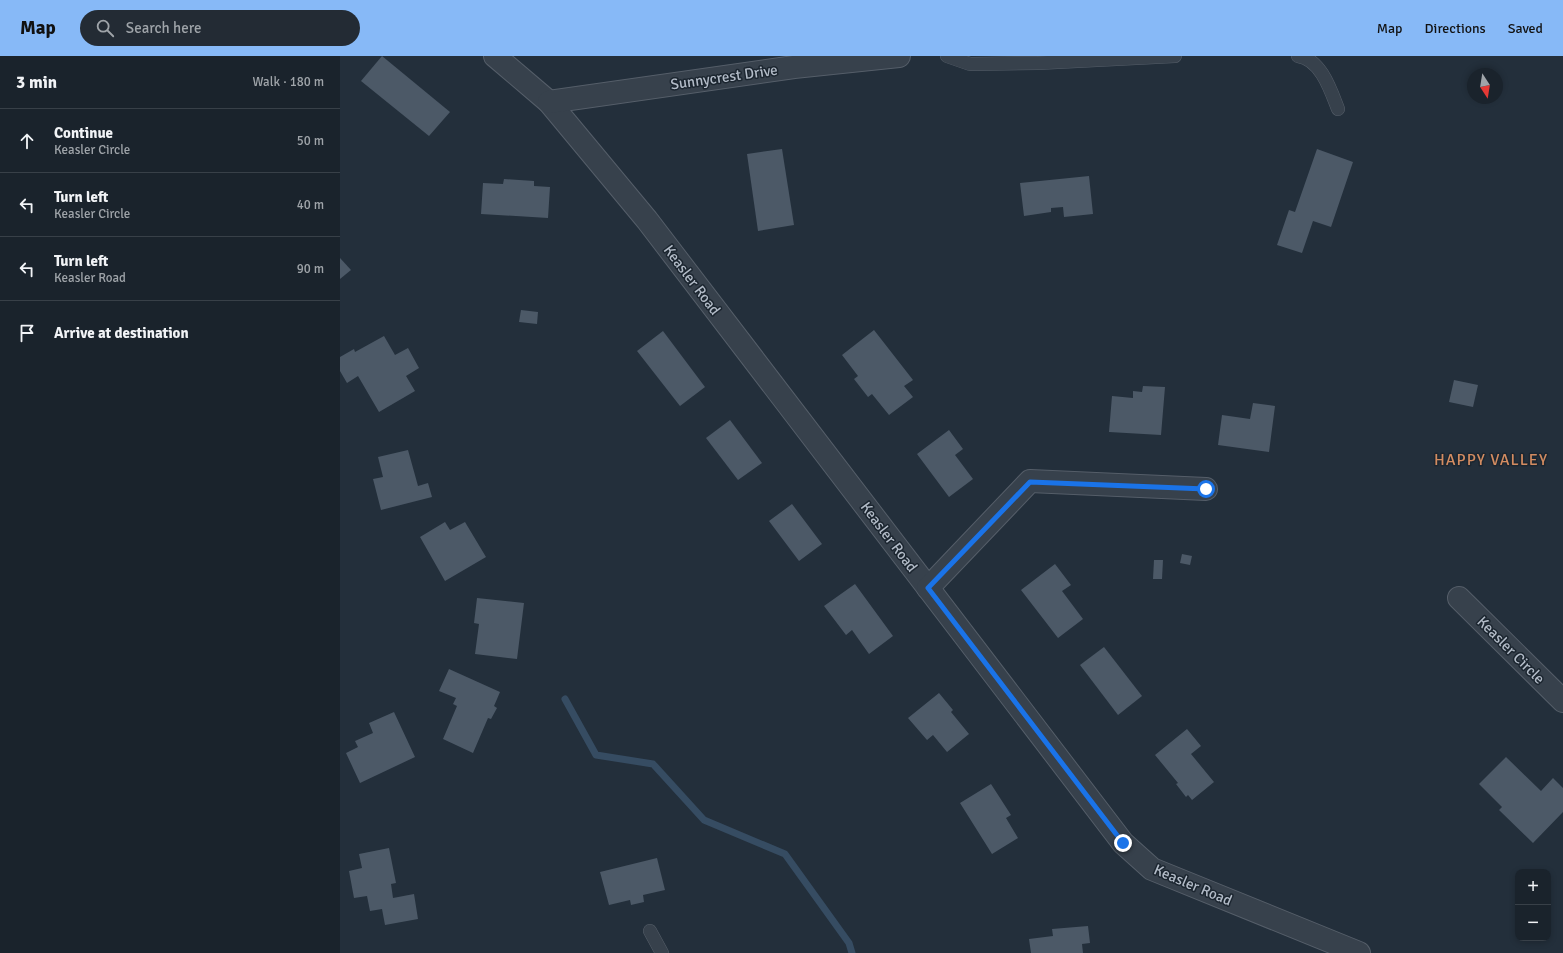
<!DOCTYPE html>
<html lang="en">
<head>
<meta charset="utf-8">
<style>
	body { margin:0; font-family:Signika,sans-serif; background:#232b34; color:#f1f3f6 }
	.controls { position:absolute; right:12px; bottom:12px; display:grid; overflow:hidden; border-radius:8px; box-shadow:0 2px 6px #0003 }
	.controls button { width:36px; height:36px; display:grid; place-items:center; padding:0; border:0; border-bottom:1px solid #384048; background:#1a232c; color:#f1f3f6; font:20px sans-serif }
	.compass { position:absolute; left:1127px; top:12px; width:36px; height:36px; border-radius:50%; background:#1a232c; box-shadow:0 2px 6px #0003; rotate:168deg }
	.stop { position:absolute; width:12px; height:12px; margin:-9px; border:3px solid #1a73e8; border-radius:50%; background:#fff }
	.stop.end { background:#1a73e8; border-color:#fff; box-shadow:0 1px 4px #0008 }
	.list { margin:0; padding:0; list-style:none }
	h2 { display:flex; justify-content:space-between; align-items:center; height:52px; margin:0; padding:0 16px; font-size:17px }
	h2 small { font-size:13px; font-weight:400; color:#9fa4a9 }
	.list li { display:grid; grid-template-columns:26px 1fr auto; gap:12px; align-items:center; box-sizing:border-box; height:64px; padding:0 16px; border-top:1px solid #384048 }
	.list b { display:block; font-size:15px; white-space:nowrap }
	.list p { margin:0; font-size:13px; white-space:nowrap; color:#9fa4a9 }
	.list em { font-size:13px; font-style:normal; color:#9fa4a9 }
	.icon { flex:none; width:22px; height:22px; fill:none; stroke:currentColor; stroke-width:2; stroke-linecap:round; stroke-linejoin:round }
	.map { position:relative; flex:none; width:1223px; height:897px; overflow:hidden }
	header { display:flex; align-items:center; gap:24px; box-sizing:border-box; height:56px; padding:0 20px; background:#87b9f7; color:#111 }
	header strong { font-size:19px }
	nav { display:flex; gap:22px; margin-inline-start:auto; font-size:14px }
	.search { width:280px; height:36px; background:#232b34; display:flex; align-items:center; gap:10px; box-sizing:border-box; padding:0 14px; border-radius:22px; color:#9fa4a9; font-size:15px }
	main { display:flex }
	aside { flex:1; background:#1a232c }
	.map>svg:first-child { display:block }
</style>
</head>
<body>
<header>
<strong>Map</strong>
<div class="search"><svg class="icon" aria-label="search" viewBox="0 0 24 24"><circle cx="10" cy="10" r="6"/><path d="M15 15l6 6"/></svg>Search here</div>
<nav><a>Map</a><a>Directions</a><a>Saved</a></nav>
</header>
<main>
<aside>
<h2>3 min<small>Walk · 180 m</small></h2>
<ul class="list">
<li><svg class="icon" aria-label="ahead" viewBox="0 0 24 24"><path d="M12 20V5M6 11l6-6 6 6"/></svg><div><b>Continue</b><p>Keasler Circle</p></div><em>50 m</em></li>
<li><svg class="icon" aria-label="left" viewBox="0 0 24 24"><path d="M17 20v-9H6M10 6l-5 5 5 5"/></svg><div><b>Turn left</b><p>Keasler Circle</p></div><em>40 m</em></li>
<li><svg class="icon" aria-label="left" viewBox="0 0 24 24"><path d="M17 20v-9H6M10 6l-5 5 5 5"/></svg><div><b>Turn left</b><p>Keasler Road</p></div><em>90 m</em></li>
<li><svg class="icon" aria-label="arrive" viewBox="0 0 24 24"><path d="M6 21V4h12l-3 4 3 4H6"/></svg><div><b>Arrive at destination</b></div></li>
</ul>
</aside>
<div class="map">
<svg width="1223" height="897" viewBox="0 0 1223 897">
	<rect width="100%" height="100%" fill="#232f3b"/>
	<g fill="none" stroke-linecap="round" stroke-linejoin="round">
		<path stroke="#364c62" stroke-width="7" d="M225,643L256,699L313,708L364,764L445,798L509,887L512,897"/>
	</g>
	<g fill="#4c5967">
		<path d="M42,0L110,56L89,80L21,25Z"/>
		<path d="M442,93L454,169L418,175L407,98Z"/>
		<path d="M977,93L1013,106L991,171L973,165L962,197L937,189L949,154L955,156Z"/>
		<path d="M749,120L753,158L724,161L723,151L711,152V156L684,160L680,127Z"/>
		<path d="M164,123L194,125V130L210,131L208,162L141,158L143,127L163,128Z"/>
		<path d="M0,202L11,214L0,223Z"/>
		<path d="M181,254L198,256L197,268L179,266Z"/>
		<path d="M534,274L573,324L564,330L573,341L549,359L532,338L528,341L514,323L518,320L502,299Z"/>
		<path d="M323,275L365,331L340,350L297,295Z"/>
		<path d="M44,280L55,299L68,292L79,312L66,320L75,335L39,356L18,320L7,327L0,315V301L14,293L15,296Z"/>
		<path d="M1114,324L1138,329L1133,351L1109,346Z"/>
		<path d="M803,330L825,331L821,379L769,376L772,340L793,342V335L802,336Z"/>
		<path d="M913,347L935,350L929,396L878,389L882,359L910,363Z"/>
		<path d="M390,364L422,407L398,424L366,382Z"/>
		<path d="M609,374L623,393L615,399L633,423L609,441L577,398Z"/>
		<path d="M68,394L78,430L88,427L92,441L41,454L33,423L43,421L38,401Z"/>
		<path d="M452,448L482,488L459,505L429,465Z"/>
		<path d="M105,466L110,474L125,466L146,501L105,525L80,481Z"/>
		<path d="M842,498L852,500L850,509L840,507Z"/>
		<path d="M814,504H823L822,523H813Z"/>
		<path d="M715,508L731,529L722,535L743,563L718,582L681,534Z"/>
		<path d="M515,528L553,580L529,598L512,574L506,579L484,550Z"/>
		<path d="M137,542L184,547L177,603L135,598L139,568L134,567Z"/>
		<path d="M764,591L802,640L778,659L740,609Z"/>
		<path d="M109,613L160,636L154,650L157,652L151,663L148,662L133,697L103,683L117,650L113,648L116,642L99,635Z"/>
		<path d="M599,637L613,654L611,656L629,678L607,696L593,679L587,684L568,662Z"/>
		<path d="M54,656L75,701L20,727L6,697L18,691L15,685L33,677L29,667Z"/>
		<path d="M847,673L861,690L851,698L874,726L852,744L848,739L846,741L836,728L838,727L815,699Z"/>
		<path d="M1166,701L1201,735L1213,722L1223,732V756L1193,787L1159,754L1162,751L1139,728Z"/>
		<path d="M651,728L671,759L666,762L678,782L652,798L620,747Z"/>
		<path d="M49,792L56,827L51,828L53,842L74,838L78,863L45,869L42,853L30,855L27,840L14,842L9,815L22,812L19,798Z"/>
		<path d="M317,802L325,834L303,839L304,846L291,849L290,844L269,849L260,816Z"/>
		<path d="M748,870L750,887L742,888L743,897H691L689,883L713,880L712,873Z"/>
	</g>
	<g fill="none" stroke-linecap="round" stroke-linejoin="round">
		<defs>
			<g id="lane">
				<path d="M607,0L630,8L698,7L835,0"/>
				<path d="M958,0C981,3 991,35 998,53"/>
				<path d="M310,875L322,897"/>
			</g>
			<g id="street">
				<path d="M155,0L209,46L307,164L783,787L812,813L1019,897"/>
				<path d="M209,46L454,11L559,0"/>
				<path d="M588,532L690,425L866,433"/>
				<path d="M1119,542L1223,645"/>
			</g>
		</defs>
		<use href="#lane" stroke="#555e69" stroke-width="14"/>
		<use href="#street" stroke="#555e69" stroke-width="24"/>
		<use href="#lane" stroke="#37414c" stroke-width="13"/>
		<use href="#street" stroke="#37414c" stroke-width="22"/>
	</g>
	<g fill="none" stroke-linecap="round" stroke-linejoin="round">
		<path stroke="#1a73e8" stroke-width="5" d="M783,787L588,532L690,426L866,433"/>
	</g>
	<g text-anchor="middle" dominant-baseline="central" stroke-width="3" stroke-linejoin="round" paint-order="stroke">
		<g font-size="15" fill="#b2bbc7" stroke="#1c2630">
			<text transform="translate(384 21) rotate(-8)">Sunnycrest Drive</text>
			<text transform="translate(352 224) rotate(53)">Keasler Road</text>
			<text transform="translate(549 481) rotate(53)">Keasler Road</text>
			<text transform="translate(1171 594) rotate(45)">Keasler Circle</text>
			<text transform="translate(853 829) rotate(23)">Keasler Road</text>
		</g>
		<g font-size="16" letter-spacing="1" fill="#d38c61" stroke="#1c2630">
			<text x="1151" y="404">HAPPY VALLEY</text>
		</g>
	</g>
</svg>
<div class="controls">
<button>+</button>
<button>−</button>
</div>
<svg class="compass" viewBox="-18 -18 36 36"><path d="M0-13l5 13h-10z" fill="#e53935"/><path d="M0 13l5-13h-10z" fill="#9fa4a9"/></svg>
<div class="stop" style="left:866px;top:433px"></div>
<div class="stop end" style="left:783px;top:787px"></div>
</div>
</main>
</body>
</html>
